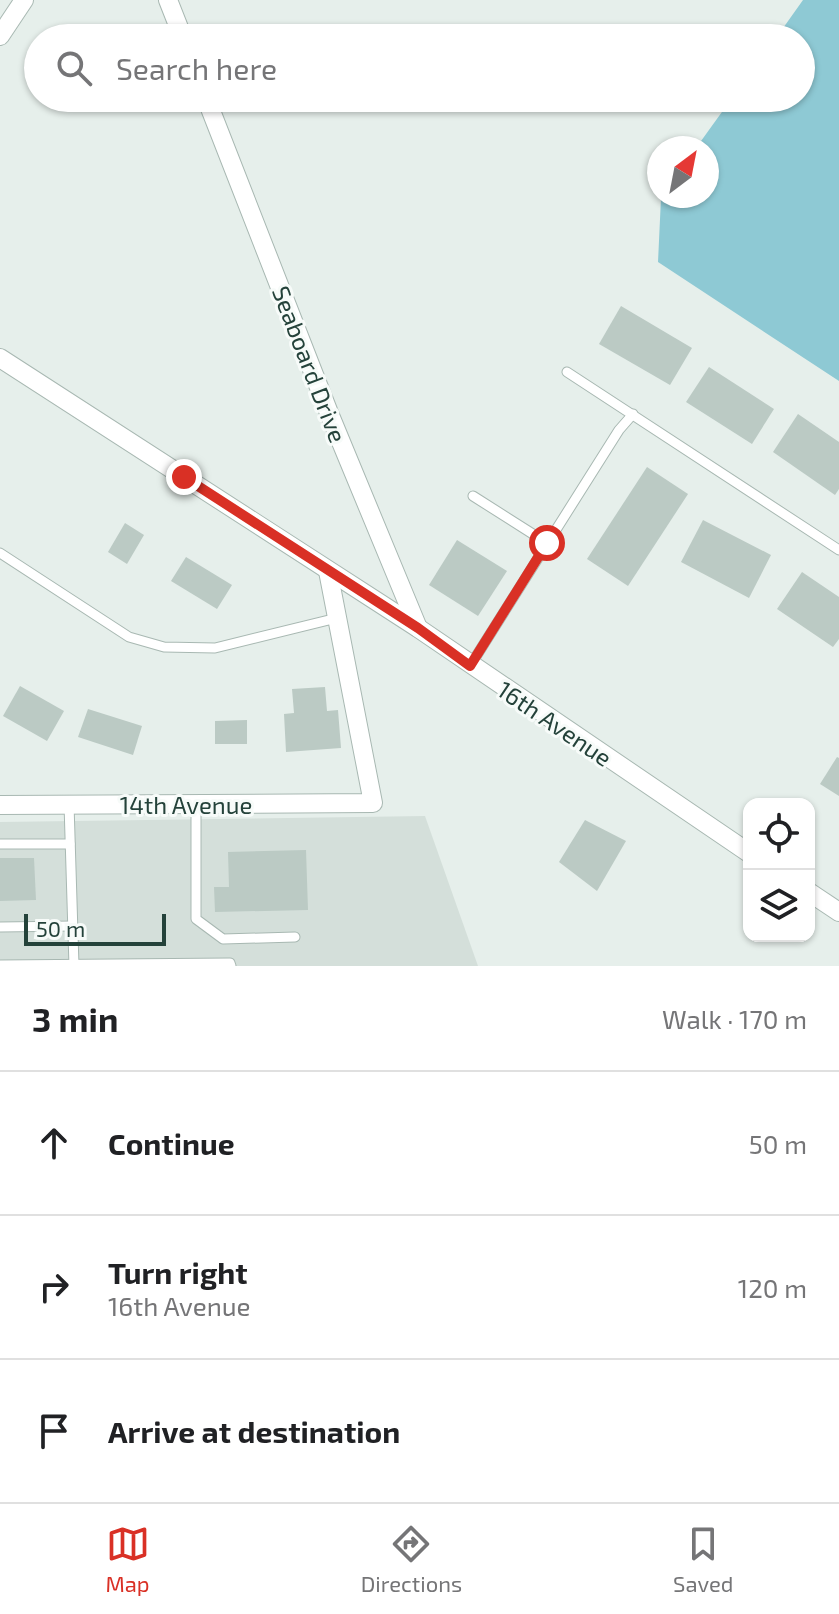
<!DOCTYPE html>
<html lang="en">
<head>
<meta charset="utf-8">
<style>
	body { margin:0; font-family:"Exo 2",sans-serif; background:#f6f6f6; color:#202124 }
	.controls { position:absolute; right:24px; bottom:24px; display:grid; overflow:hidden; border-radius:16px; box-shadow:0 2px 6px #0004 }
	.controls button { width:72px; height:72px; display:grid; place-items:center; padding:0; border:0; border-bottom:2px solid #e0e0e0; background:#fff; color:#202124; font:40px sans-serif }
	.compass { position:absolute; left:647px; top:136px; width:72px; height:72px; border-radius:50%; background:#fff; box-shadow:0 2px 6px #0004; rotate:32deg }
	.scale { position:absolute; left:24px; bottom:20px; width:142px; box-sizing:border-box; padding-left:8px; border:4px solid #24423a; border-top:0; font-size:22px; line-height:28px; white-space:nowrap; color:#24423a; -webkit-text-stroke:6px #f7fbf9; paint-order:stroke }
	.stop { position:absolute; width:24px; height:24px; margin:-18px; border:6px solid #d93025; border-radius:50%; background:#fff }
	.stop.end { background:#d93025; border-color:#fff; box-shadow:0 2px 8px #0008 }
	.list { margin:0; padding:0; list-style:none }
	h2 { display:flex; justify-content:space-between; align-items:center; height:104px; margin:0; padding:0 32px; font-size:34px }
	h2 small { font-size:26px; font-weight:400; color:#757577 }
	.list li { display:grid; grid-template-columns:52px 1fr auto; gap:24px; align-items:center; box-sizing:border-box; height:144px; padding:0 32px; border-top:2px solid #e0e0e0 }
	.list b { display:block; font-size:30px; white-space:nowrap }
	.list p { margin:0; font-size:26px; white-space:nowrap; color:#757577 }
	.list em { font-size:26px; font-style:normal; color:#757577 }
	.icon { flex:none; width:44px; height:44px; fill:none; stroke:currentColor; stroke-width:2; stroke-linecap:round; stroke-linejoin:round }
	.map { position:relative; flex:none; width:839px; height:966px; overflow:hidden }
	.search { position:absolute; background:#fff; box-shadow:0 2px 6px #0004; left:24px; right:24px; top:24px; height:88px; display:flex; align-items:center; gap:20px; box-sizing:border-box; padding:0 28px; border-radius:44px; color:#757577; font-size:30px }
	.sheet { height:536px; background:#fff }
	nav { display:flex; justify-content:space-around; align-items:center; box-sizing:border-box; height:112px; border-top:2px solid #e0e0e0; background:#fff; font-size:22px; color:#757577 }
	nav a { display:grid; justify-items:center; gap:4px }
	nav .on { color:#d93025 }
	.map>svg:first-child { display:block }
</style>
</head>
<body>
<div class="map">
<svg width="839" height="966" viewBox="0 0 839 966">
	<rect width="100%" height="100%" fill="#e6efeb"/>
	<path fill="#d4dfda" d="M425,816L478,966H0V822Z"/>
	<path fill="#8ec9d4" d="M803,0H839V381L658,262L661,198L707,196V148H696L732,98H801V38H776Z"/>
	<g fill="#bbcac4">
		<path d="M621,306L692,348L670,385L599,344Z"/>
		<path d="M709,367L774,409L752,444L686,402Z"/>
		<path d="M798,414L839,442V489L835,495L773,452Z"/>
		<path d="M647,467L688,494L628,586L587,559Z"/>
		<path d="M703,520L771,555L749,598L681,562Z"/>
		<path d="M125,523L144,535L127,564L108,552Z"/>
		<path d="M457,540L507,571L478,616L429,585Z"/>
		<path d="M186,557L232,585L217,609L171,581Z"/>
		<path d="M802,572L839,597V639L833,647L777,609Z"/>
		<path d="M20,686L64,711L47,741L3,716Z"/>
		<path d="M325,687L327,711L338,710L341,748L286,752L284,714L294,713L292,689Z"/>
		<path d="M88,709L142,726L133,755L78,737Z"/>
		<path d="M247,720V744H215V721Z"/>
		<path d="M837,757L839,758V796L820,784Z"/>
		<path d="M585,820L626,841L597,891L559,862Z"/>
		<path d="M306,850L308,910L215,912L214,887H229L228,852Z"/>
		<path d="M0,858H34L36,900L0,901Z"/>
	</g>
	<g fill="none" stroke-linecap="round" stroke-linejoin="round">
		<defs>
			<g id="lane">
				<path d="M567,372L839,550"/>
				<path d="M473,496L547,543"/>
				<path d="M0,553L129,637L164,647L215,648L337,618"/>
				<path d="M470,666L619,430L633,414"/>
				<path d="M69,804L74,966"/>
				<path d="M196,804V919L223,939L295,937"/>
				<path d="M0,844H70"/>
				<path d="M0,927L73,926"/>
				<path d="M0,965L230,963L231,966"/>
			</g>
			<g id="street">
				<path d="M168,0L183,38"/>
				<path d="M0,36L24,0"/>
				<path d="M206,98L329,413L418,628"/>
				<path d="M0,358L418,628L749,853"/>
				<path d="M0,805L373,803L328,571"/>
				<path d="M809,892L839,912"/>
			</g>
		</defs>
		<use href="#lane" stroke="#a8b8b2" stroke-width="11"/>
		<use href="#street" stroke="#a8b8b2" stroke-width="20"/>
		<use href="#lane" stroke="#fff" stroke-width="9"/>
		<use href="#street" stroke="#fff" stroke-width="18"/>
	</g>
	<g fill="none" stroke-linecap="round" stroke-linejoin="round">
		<path stroke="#d93025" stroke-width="10" d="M184,477L418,628L470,666L547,543"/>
	</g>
	<g text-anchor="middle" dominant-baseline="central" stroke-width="6" stroke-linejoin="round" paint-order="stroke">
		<g font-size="24" fill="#24423a" stroke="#f7fbf9">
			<text transform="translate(310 364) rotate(69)">Seaboard Drive</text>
			<text transform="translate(555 723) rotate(34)">16th Avenue</text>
			<text x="186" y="804">14th Avenue</text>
		</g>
	</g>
</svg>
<div class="controls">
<button><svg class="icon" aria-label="locate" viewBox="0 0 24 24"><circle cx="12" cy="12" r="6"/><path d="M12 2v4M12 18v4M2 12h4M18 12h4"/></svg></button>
<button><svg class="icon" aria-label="layers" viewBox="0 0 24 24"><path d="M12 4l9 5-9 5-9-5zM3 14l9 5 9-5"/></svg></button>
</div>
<svg class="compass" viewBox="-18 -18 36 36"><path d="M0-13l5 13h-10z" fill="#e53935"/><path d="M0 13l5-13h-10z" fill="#757577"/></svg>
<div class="scale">50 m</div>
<div class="stop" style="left:547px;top:543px"></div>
<div class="stop end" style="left:184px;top:477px"></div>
<div class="search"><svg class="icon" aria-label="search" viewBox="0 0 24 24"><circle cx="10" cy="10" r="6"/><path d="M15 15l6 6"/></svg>Search here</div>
</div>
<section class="sheet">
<h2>3 min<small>Walk · 170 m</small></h2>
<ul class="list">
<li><svg class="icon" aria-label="ahead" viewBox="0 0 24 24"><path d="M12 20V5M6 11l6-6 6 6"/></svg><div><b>Continue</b></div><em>50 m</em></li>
<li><svg class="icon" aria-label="right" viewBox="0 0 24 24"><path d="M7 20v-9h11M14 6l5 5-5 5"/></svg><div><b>Turn right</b><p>16th Avenue</p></div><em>120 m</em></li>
<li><svg class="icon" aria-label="arrive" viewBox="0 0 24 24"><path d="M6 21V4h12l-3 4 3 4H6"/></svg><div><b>Arrive at destination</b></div></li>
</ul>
</section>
<nav>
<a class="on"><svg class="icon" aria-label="map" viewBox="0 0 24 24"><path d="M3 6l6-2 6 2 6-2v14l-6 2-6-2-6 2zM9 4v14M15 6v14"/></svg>Map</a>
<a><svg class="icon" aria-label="directions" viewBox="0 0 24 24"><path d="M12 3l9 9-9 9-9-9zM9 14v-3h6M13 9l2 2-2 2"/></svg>Directions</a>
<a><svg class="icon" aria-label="saved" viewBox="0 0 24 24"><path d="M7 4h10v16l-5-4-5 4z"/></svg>Saved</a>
</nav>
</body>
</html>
